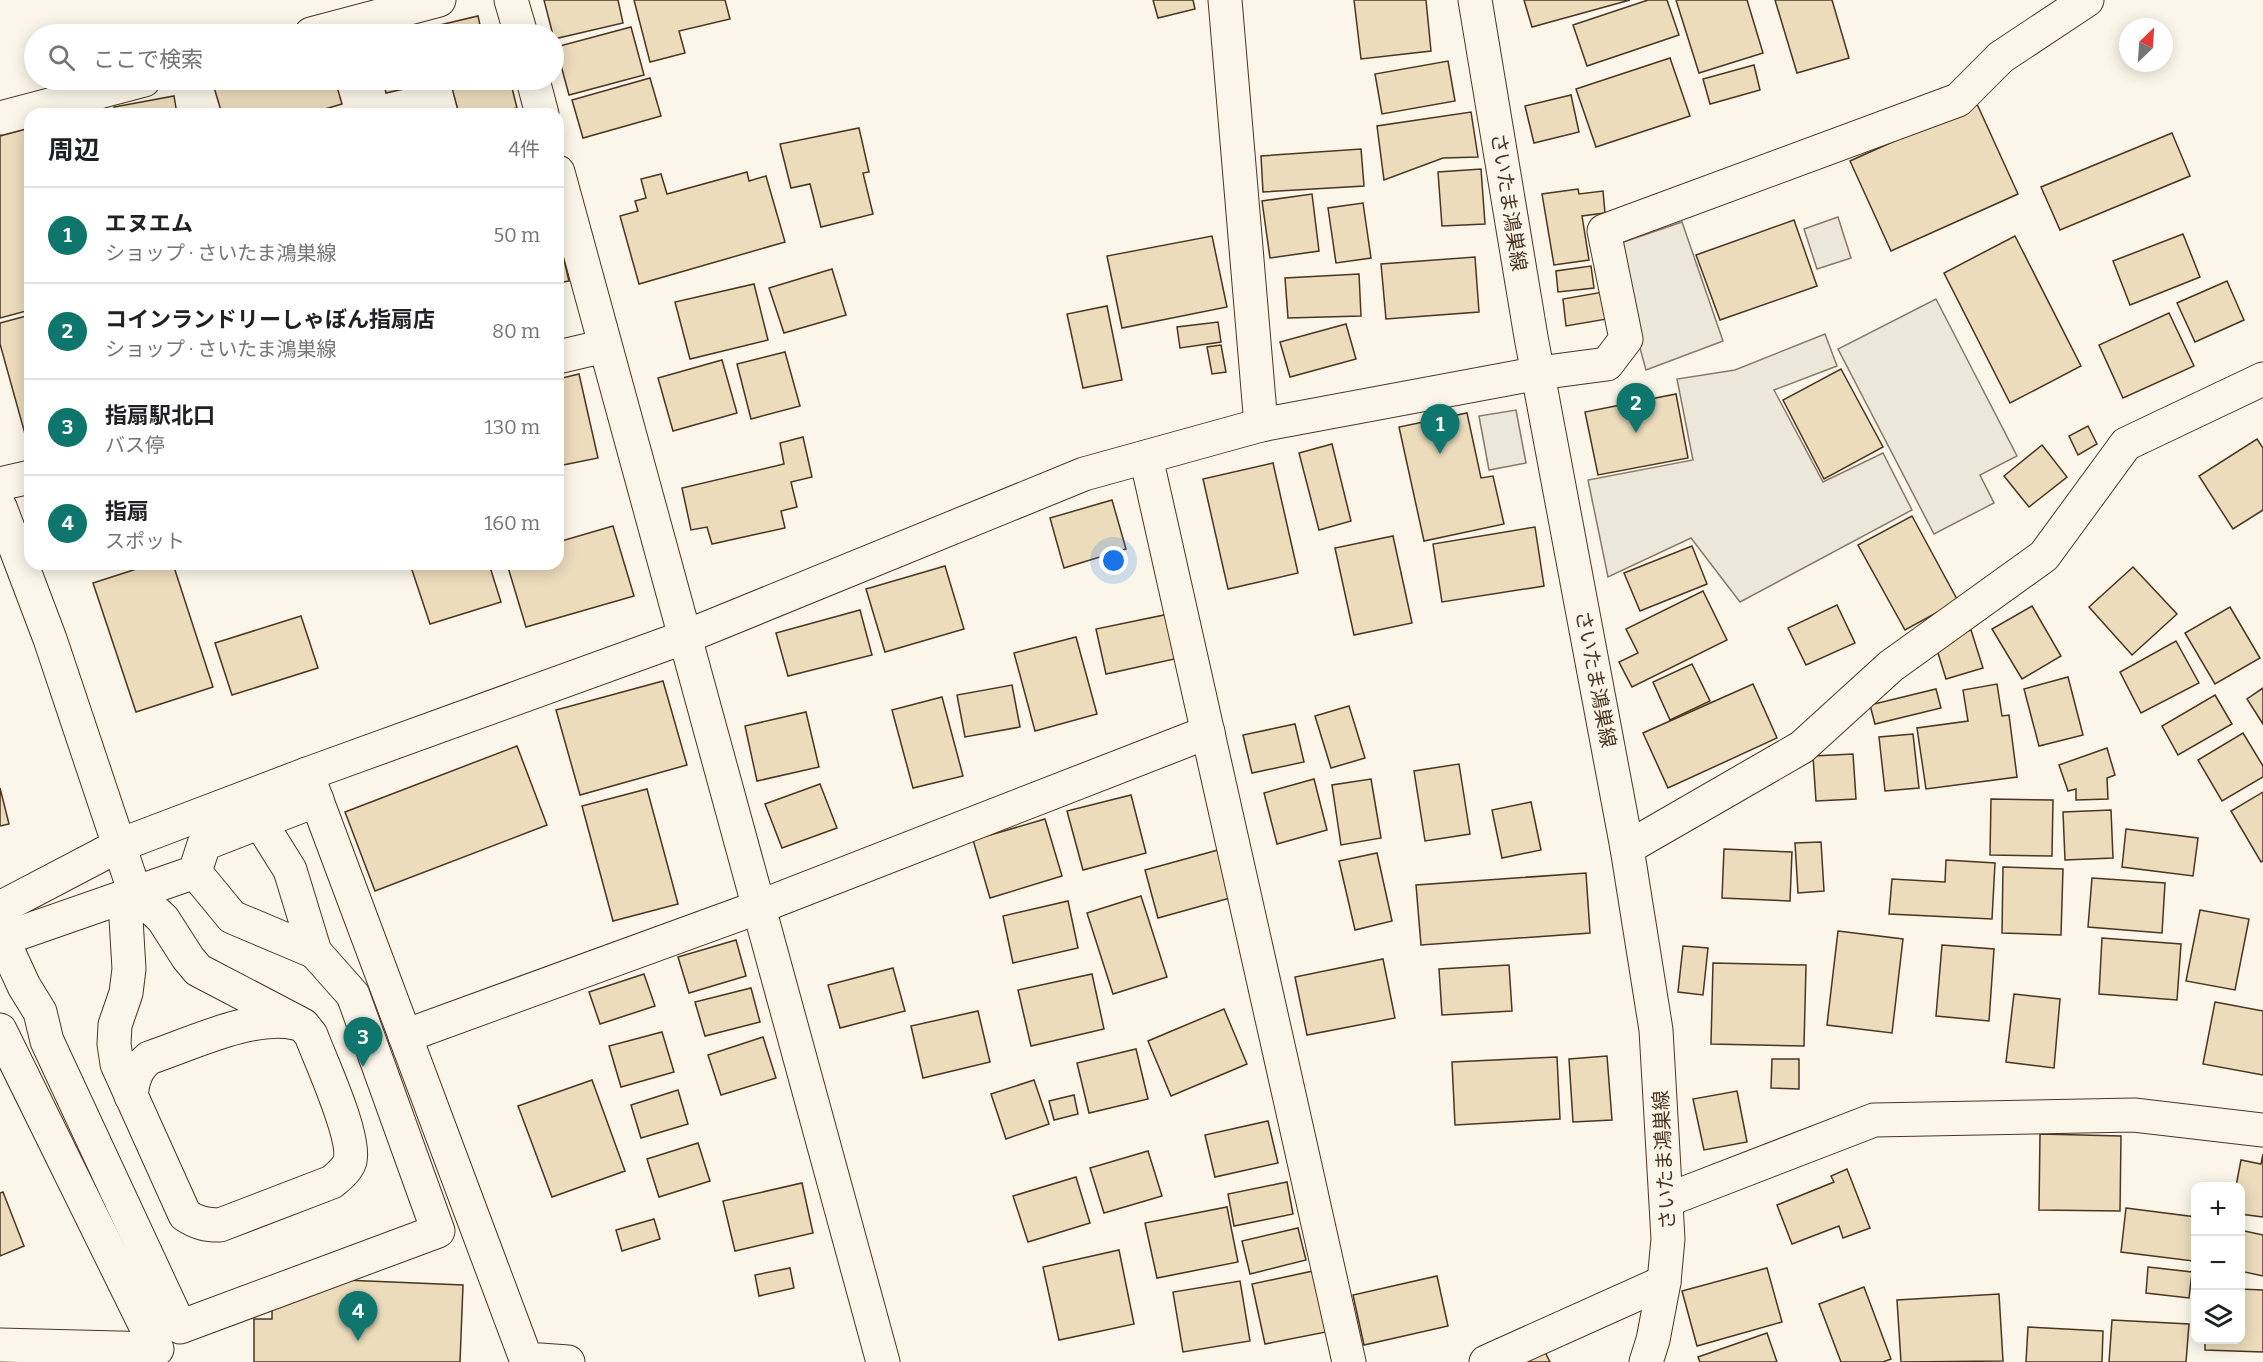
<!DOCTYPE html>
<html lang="ja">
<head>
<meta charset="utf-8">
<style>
	body { margin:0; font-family:Bitter,"Noto Sans JP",serif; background:#f6f6f6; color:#202124 }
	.controls { position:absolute; right:18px; bottom:18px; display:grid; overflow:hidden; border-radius:12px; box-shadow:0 3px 15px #0003 }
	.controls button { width:54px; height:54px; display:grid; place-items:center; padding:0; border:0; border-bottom:2px solid #e0e0e0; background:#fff; color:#202124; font:30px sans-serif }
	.compass { position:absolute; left:2119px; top:18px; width:54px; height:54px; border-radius:50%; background:#fff; box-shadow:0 3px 15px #0003; rotate:25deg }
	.you { position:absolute; left:1114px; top:561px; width:21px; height:21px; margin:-15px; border:4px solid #fff; border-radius:50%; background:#1a73e8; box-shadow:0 0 0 9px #1a73e833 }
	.badge { display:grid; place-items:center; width:39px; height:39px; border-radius:50%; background:#0f766e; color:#fff; font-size:20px; font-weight:700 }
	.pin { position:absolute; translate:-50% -50px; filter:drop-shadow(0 2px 3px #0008) }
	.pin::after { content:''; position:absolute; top:32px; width:21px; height:18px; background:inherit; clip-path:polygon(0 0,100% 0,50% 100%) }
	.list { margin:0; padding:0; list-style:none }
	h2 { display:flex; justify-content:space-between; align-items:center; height:78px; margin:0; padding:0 24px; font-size:26px }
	h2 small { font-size:20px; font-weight:400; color:#757577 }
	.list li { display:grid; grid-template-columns:39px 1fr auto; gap:18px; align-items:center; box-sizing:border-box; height:96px; padding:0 24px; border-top:2px solid #e0e0e0 }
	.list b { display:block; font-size:22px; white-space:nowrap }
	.list p { margin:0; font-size:20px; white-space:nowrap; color:#757577 }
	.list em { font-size:20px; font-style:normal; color:#757577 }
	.icon { flex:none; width:33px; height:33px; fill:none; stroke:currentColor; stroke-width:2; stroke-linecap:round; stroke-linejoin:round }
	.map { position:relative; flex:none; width:2263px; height:1362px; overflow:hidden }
	.search { position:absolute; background:#fff; box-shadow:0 3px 15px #0003; left:24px; top:24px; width:540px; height:66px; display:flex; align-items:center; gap:15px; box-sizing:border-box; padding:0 21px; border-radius:33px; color:#757577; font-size:22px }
	.panel { position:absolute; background:#fff; box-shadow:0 3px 15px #0003; left:24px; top:108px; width:540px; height:462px; border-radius:18px }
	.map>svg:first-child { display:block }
</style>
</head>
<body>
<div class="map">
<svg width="2263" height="1362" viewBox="0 0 2263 1362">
	<rect width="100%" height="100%" fill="#fbf6e9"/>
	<g fill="#ede7d9" stroke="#887966" stroke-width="1.5">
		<path d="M1838,217L1851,258L1817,269L1804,229Z"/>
		<path d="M1682,222L1723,341L1646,370L1612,246Z"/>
		<path d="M1936,299L2017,456L1980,475L1994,503L1934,534L1838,349Z"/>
		<path d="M1825,334L1837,366L1774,390L1823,482L1883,453L1912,510L1740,602L1691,538L1608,577L1588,480L1693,460L1677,379L1735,370Z"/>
		<path d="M1516,410L1526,463L1489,470L1479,416Z"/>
	</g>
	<g fill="#ecdcbc" stroke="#4a3520" stroke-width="1.5">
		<path d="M544,0H618L623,23L554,39Z"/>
		<path d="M634,0H725L730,19L679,31L685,53L650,62Z"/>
		<path d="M1153,0H1193L1195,9L1158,18Z"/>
		<path d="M1354,0H1426L1431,51L1361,59Z"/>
		<path d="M1524,0H1630L1532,27Z"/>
		<path d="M1648,0H1667L1679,35L1587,66L1573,25Z"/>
		<path d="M1676,0H1747L1763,53L1699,73Z"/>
		<path d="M1775,0H1832L1849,58L1797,73Z"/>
		<path d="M478,16L482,34H402Z"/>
		<path d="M631,27L644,75L569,95L556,47Z"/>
		<path d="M1670,58L1690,116L1596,147L1576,89Z"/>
		<path d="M1448,61L1455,101L1382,114L1375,74Z"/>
		<path d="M1754,65L1760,90L1710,104L1703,79Z"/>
		<path d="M650,78L661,116L583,138L572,100Z"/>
		<path d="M227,80H335L342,104L308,114H222L213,84Z"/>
		<path d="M383,80H443L386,93Z"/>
		<path d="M486,80H510L517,108L493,114H459L452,88Z"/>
		<path d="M1571,95L1579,132L1534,143L1525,106Z"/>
		<path d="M174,96L177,114H116L114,107Z"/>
		<path d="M1977,104L2018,194L1891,251L1850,161Z"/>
		<path d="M1471,112L1478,157L1443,158L1384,180L1377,126Z"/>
		<path d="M30,128V310L0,318V136Z"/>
		<path d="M859,128L869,172L863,173L873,214L821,227L810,184L791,188L780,144Z"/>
		<path d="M2172,133L2190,176L2060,230L2041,187Z"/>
		<path d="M1361,149L1364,186L1263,192L1261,156Z"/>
		<path d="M1481,169L1485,224L1442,226L1438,172Z"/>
		<path d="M747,172L749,181L766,176L785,242L639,284L620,216L638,211L635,201L646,198L641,179L661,174L667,194Z"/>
		<path d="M1578,189L1579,194L1603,191L1605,213L1582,216L1589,260L1554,265L1542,194Z"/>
		<path d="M1312,194L1319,251L1270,258L1262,201Z"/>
		<path d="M1363,203L1371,258L1336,263L1328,208Z"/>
		<path d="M1794,220L1817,286L1720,320L1696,255Z"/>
		<path d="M2183,234L2200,277L2130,305L2113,261Z"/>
		<path d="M558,235L569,281L558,283Z"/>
		<path d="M1212,236L1227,307L1122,328L1107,256Z"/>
		<path d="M2015,236L2081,366L2010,403L1944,273Z"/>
		<path d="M1475,257L1479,312L1386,319L1381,264Z"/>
		<path d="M1591,266L1594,288L1558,292L1556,271Z"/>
		<path d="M832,269L846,315L784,333L769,288Z"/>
		<path d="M1359,274L1361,316L1288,318L1285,278Z"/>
		<path d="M2227,281L2244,320L2195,342L2177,303Z"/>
		<path d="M754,284L768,340L690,359L675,302Z"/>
		<path d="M1603,292L1607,319L1566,326L1563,299Z"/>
		<path d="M1107,306L1122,380L1083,388L1067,314Z"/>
		<path d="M2169,313L2194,366L2123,398L2099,345Z"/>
		<path d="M30,315V433L25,434L0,344V323Z"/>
		<path d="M1218,322L1221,342L1180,348L1177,327Z"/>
		<path d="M1346,324L1356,359L1290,377L1280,342Z"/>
		<path d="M1221,345L1226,372L1212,374L1207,347Z"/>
		<path d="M785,352L800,406L751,419L737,364Z"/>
		<path d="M722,360L737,413L673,431L658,378Z"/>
		<path d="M1841,369L1883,447L1824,479L1783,400Z"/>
		<path d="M579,374L598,458L558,466V379Z"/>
		<path d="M1676,394L1688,458L1598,475L1585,412Z"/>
		<path d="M1467,413L1481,478L1493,476L1504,524L1424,541L1399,427Z"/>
		<path d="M2088,426L2097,444L2078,455L2069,436Z"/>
		<path d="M803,437L812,477L791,482L797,507L781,511L785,528L712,544L707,527L691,530L682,488L784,464L780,443Z"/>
		<path d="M2257,439L2263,448V510L2233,529L2199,476Z"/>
		<path d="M1332,444L1351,521L1319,530L1299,453Z"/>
		<path d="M2042,445L2067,477L2029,507L2004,476Z"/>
		<path d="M1273,463L1298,573L1228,589L1203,479Z"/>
		<path d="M1112,500L1126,549L1064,568L1050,518Z"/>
		<path d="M1912,516L1958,601L1905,630L1858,545Z"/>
		<path d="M613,526L634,596L526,627L507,564H558V542Z"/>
		<path d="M1535,527L1544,586L1442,602L1433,544Z"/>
		<path d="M1393,536L1412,623L1354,635L1335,548Z"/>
		<path d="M1692,546L1707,584L1640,611L1624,573Z"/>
		<path d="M152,564H173L213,687L136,712L93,583Z"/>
		<path d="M410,564H489L501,602L430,624Z"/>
		<path d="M945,566L964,629L885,652L866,589Z"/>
		<path d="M2133,567L2177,614L2132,655L2089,607Z"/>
		<path d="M1703,591L1727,640L1632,687L1619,662L1638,653L1626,629Z"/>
		<path d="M1837,605L1855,643L1806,665L1788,628Z"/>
		<path d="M2032,606L2061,656L2022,679L1992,629Z"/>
		<path d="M2230,607L2260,658L2215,684L2185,633Z"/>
		<path d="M860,610L872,655L788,676L776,633Z"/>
		<path d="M1169,614L1179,658L1106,674L1096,629Z"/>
		<path d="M301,616L318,668L232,695L215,643Z"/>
		<path d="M1971,630L1983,668L1946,679L1934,640Z"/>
		<path d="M1076,637L1097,714L1035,731L1014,653Z"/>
		<path d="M2176,641L2199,683L2141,713L2120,672Z"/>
		<path d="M1692,664L1710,701L1670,720L1653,682Z"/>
		<path d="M2068,677L2083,735L2039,746L2024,689Z"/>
		<path d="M663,681L687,765L580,795L556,710Z"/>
		<path d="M1753,684L1777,738L1668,788L1643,733Z"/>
		<path d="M1997,684L2002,716L2009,715L2017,777L1926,789L1917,728L1968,721L1963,690Z"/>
		<path d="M1012,685L1020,727L965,737L957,695Z"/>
		<path d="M2263,688V724L2247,699Z"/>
		<path d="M1936,689L1941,708L1875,724L1870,705Z"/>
		<path d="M2215,695L2232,724L2178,755L2162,726Z"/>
		<path d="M942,697L963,776L913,788L892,710Z"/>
		<path d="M1349,706L1365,758L1331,768L1315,716Z"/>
		<path d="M806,712L819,767L757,781L745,726Z"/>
		<path d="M1295,724L1304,762L1252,773L1243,735Z"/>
		<path d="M2243,733L2263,766V777L2222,801L2198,760Z"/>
		<path d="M1913,734L1919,788L1885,791L1879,737Z"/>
		<path d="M517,746L547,825L375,891L345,812Z"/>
		<path d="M2107,748L2115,775L2107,778L2108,799L2076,800V789L2068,791L2059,765Z"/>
		<path d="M1853,754L1856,799L1816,801L1813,756Z"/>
		<path d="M1459,764L1470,834L1425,841L1414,771Z"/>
		<path d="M1314,779L1327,830L1277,844L1264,793Z"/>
		<path d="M1371,779L1381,838L1341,845L1332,785Z"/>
		<path d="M820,784L837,828L782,848L765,804Z"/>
		<path d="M0,788L9,824L0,826Z"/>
		<path d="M647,789L678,904L613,921L582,806Z"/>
		<path d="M2263,792V861L2261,862L2231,811Z"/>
		<path d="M1131,795L1146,853L1083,870L1067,811Z"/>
		<path d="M1991,799L2053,800L2052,856L1990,855Z"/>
		<path d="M1531,802L1541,850L1502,858L1492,810Z"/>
		<path d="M2111,810L2113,858L2065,860L2063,812Z"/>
		<path d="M1045,819L1062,876L990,898L973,840Z"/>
		<path d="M2126,829L2198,838L2193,876L2122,867Z"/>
		<path d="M1821,842L1824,891L1798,893L1795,843Z"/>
		<path d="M1724,849L1792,852L1790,901L1722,898Z"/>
		<path d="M1218,850L1230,898L1158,918L1145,870Z"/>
		<path d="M1377,853L1392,921L1355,930L1339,861Z"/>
		<path d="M1946,860L1995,863L1992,919L1889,914L1892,879L1945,882Z"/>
		<path d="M2003,867L2063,869L2061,935L2002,933Z"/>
		<path d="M1586,873L1590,933L1421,945L1416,885Z"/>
		<path d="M2092,878L2165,883L2162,933L2088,927Z"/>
		<path d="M1141,896L1167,977L1113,994L1087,913Z"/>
		<path d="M1068,901L1078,948L1013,963L1003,916Z"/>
		<path d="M2200,910L2249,919L2235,990L2186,981Z"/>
		<path d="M1838,931L1903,939L1892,1033L1827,1025Z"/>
		<path d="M2102,938L2181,944L2177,1000L2099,994Z"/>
		<path d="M736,940L746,976L689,993L678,957Z"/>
		<path d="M1942,945L1994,949L1989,1021L1936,1016Z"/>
		<path d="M1683,946L1708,948L1703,995L1678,992Z"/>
		<path d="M1383,959L1395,1018L1307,1035L1295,977Z"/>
		<path d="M1713,963L1806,965L1804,1046L1711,1044Z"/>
		<path d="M1509,965L1512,1011L1442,1015L1439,969Z"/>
		<path d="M893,968L905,1011L840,1028L828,985Z"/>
		<path d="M644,974L655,1006L600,1024L589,992Z"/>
		<path d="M1092,974L1104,1029L1031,1046L1018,990Z"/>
		<path d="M751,988L760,1022L705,1036L695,1002Z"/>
		<path d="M2014,994L2060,999L2054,1068L2006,1062Z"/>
		<path d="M2215,1002L2263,1011V1075L2203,1064Z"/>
		<path d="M1224,1009L1247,1064L1171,1096L1148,1041Z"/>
		<path d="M978,1011L990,1062L923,1078L911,1026Z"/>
		<path d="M662,1032L674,1072L621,1087L609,1046Z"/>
		<path d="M763,1037L776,1078L721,1095L708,1055Z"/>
		<path d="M1136,1049L1148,1099L1089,1113L1077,1063Z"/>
		<path d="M1607,1056L1612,1120L1573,1122L1569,1059Z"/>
		<path d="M1557,1057L1560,1119L1455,1125L1452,1062Z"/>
		<path d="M1772,1059H1799V1089L1771,1088Z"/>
		<path d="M592,1080L625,1171L552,1197L518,1106Z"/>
		<path d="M1034,1080L1049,1124L1006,1139L991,1094Z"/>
		<path d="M678,1090L688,1124L641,1138L631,1105Z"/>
		<path d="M1737,1091L1747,1142L1704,1150L1693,1099Z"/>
		<path d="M1074,1095L1078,1114L1054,1120L1049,1101Z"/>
		<path d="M1268,1121L1278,1163L1215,1177L1205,1135Z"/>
		<path d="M2040,1134L2121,1136L2120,1211L2039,1210Z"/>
		<path d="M698,1143L710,1181L659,1197L647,1159Z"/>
		<path d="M1148,1151L1162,1196L1104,1213L1090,1168Z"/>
		<path d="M2263,1154V1217L2240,1214V1186H2236L2241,1160L2261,1164Z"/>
		<path d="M1847,1169L1870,1228L1843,1238L1839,1226L1792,1244L1777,1205L1834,1182L1831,1176Z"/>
		<path d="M1076,1177L1090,1223L1028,1242L1013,1196Z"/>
		<path d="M1287,1182L1293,1214L1234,1226L1228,1194Z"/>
		<path d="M802,1183L813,1233L735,1251L723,1201Z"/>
		<path d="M3,1192L24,1246L0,1256V1193Z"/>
		<path d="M1227,1207L1238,1262L1157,1278L1145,1223Z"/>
		<path d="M2126,1208L2196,1217L2193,1261L2121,1252Z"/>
		<path d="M654,1219L660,1239L622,1251L616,1230Z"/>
		<path d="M1298,1228L1306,1260L1250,1274L1242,1241Z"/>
		<path d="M2240,1230L2263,1235V1276L2240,1271Z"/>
		<path d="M1119,1250L1134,1324L1059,1340L1043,1267Z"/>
		<path d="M2148,1267L2192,1272L2189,1298L2146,1293Z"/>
		<path d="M790,1268L794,1288L759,1296L755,1275Z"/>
		<path d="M1767,1268L1782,1322L1697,1346L1682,1291Z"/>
		<path d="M1313,1271L1326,1332L1265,1344L1252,1284Z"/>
		<path d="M1437,1276L1448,1326L1364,1345L1353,1295Z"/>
		<path d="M272,1277L463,1285L460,1362H254V1319H272Z"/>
		<path d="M1240,1281L1250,1341L1183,1352L1173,1292Z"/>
		<path d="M1864,1287L1891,1359L1883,1362H1841L1819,1304Z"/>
		<path d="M2240,1289L2263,1290V1352L2205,1350V1340H2240Z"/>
		<path d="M1999,1294L2003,1361L1901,1362L1897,1300Z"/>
		<path d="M2112,1320L2189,1324L2186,1362H2109Z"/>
		<path d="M2028,1327L2103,1331L2102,1362H2026Z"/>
		<path d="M1767,1333L1777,1362H1700L1698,1357Z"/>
		<path d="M1545,1352L1550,1362H1523Z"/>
	</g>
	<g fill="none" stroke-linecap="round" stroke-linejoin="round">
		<defs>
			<g id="minor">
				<path d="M511,0L521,34"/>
				<path d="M1225,0L1261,425"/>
				<path d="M311,34L439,0"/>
				<path d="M533,80L542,114"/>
				<path d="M0,118L144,80"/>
				<path d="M558,172L883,1362"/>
				<path d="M558,357L605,346"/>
				<path d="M1146,457L1349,1362"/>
				<path d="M0,484L30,477"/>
				<path d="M0,507L50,639L135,893L163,919L188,958L198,970L303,1025L311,1035C321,1062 356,1136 350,1161C347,1170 339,1176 332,1182L220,1225C206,1225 197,1223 185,1215L117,1064L114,1044L115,1025L126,993L129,969L126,919L135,893"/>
				<path d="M307,774L526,1359L568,1362"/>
				<path d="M1627,848L1802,747L1891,666L2044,556L2126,444L2263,379"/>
				<path d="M195,872L232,917L315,952"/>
				<path d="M0,908L120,845L307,774L685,637L1084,474L1261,425L1539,373L1607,364L1626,339L1604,231L1958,100L2001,57L2087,0"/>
				<path d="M0,940L195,872L204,844L317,800"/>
				<path d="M3,940L24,986L40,1012L47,1041L180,1327L438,1231L353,995L315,952L290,870L260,822"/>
				<path d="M0,1030L157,1349L0,1345"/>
				<path d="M405,1036L759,907L1208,732"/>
				<path d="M131,1096C133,1079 136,1069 149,1058C191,1044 251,1014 295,1023"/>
				<path d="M1667,1200L1874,1120L2134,1115L2263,1130"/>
				<path d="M1486,1362L1664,1282"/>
			</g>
			<path id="major" d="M1475,0L1531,337L1627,848L1656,1030L1668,1239L1664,1282L1653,1340L1646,1362"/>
		</defs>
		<use href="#minor" stroke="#4a3520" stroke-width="35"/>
		<use href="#major" stroke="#4a3520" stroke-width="35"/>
		<use href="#minor" stroke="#fbf6e9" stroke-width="33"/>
		<use href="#major" stroke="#fbf6e9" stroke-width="33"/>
	</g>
	<g text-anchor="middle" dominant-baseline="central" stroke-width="4.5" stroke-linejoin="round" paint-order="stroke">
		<g font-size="20" fill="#4a3520" stroke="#fbf6e9">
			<text transform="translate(1509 202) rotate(81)">さいたま鴻巣線</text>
			<text transform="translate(1596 679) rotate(79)">さいたま鴻巣線</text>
			<text transform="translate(1664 1160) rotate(-93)">さいたま鴻巣線</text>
		</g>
	</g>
</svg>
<div class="controls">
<button>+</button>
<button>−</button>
<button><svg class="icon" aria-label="layers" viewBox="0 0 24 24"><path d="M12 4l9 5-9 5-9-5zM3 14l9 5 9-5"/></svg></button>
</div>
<svg class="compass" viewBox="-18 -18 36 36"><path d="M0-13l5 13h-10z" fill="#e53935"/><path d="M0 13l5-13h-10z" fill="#757577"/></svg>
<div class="you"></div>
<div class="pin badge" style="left:1440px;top:454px">1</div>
<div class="pin badge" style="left:1636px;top:433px">2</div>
<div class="pin badge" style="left:363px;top:1067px">3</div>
<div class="pin badge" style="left:358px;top:1341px">4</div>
<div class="search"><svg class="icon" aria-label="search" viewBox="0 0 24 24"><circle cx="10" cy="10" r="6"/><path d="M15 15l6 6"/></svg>ここで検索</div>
<section class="panel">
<h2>周辺<small>4件</small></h2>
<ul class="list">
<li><span class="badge">1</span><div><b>エヌエム</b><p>ショップ · さいたま鴻巣線</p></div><em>50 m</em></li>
<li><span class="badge">2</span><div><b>コインランドリーしゃぼん指扇店</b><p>ショップ · さいたま鴻巣線</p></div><em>80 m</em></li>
<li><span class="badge">3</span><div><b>指扇駅北口</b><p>バス停</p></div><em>130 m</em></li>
<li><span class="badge">4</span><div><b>指扇</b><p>スポット</p></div><em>160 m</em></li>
</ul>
</section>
</div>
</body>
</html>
